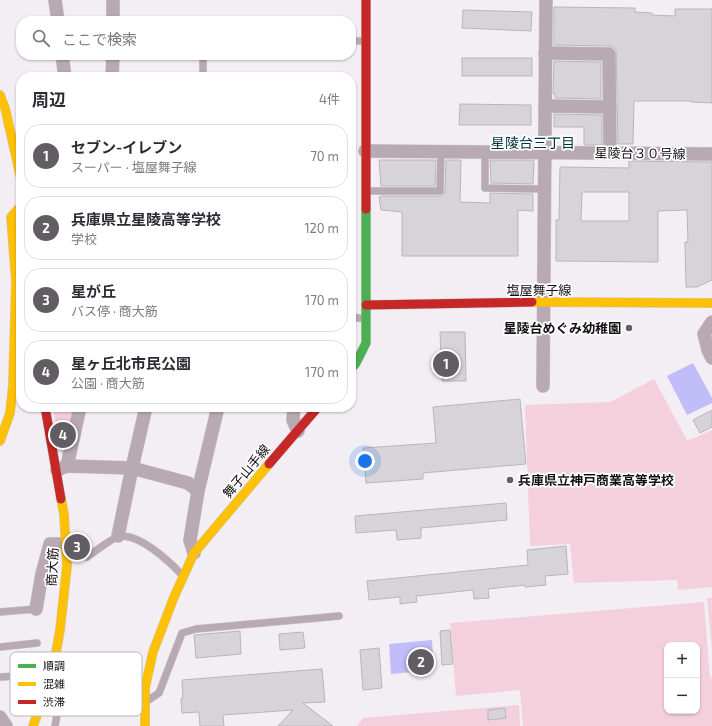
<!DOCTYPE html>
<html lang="ja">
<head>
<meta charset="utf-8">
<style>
	body { margin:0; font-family:"Exo 2","Noto Sans JP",sans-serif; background:#f7f7f7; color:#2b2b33 }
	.controls { position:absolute; right:12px; bottom:12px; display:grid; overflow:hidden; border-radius:8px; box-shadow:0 1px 3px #0004 }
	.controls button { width:36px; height:36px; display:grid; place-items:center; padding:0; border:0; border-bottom:1px solid #e1e1e2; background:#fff; color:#2b2b33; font:20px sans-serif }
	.you { position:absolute; left:365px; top:461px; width:14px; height:14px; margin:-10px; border:3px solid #fff; border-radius:50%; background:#1a73e8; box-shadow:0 0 0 6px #1a73e833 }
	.badge { display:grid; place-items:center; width:26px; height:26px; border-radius:50%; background:#615d62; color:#fff; font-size:13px; font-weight:700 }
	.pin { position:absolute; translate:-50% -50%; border:2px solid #fff; box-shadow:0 1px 4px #0006 }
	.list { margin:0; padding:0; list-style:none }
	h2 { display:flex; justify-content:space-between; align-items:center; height:52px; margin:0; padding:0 16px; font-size:17px }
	h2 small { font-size:13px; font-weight:400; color:#7c7c81 }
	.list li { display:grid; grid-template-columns:26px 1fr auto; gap:12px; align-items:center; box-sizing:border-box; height:64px; margin:0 8px 8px; padding:0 8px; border:1px solid #e1e1e2; border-radius:16px }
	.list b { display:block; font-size:15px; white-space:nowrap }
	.list p { margin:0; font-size:13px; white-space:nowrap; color:#7c7c81 }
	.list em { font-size:13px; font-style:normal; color:#7c7c81 }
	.icon { flex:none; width:22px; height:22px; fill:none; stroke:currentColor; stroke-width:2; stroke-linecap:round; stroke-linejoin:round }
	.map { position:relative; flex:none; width:712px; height:726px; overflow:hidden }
	.search { position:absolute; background:#fff; box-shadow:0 1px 3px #0004; left:16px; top:16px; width:340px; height:44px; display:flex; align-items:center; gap:10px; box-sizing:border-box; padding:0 14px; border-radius:16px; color:#7c7c81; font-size:15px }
	.panel { position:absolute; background:#fff; box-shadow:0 1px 3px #0004; left:16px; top:72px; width:340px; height:340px; border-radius:16px }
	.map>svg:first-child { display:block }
</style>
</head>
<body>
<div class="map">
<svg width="712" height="726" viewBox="0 0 712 726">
	<rect width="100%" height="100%" fill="#f3eef4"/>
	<g fill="#f4d0dc" fill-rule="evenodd">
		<path d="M654,379L687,440L692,439L712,430V587L678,590L677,580L574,583L570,544L530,546L525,405L610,402Z"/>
		<path d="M53,407H76L64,464Z"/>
		<path d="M707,598H712V649Z"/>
		<path d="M704,602L710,680L712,676V726H523L520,690L456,696L450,623ZM667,645H697V711H667Z"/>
		<path d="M519,705L520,726H357L363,718Z"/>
	</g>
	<g fill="#c1bdf8">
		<path d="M693,363L712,398V403L687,415L667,376Z"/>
		<path d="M432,640L434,670L391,674L389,644Z"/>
	</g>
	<g fill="#d7d4d9" stroke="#b9b5ba" fill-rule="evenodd">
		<path d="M554,7L635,8V12L652,13V15L675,16V9H712V103L691,102V101H634L633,144H618L616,50L613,47L609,46L554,45Z"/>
		<path d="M463,10L532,12L531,31L462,28Z"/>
		<rect x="462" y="58" width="70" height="18"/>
		<path d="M554,61L601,62V99L555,98V94H553Z"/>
		<path d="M460,104L531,105V125H459Z"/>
		<path d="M554,114L602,115V145H584V127H554Z"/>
		<path d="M379,160H436L435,186H381Z"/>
		<path d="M446,160H461L460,202L490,203V193L533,194V211L518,210V256H402V212L381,210L379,197H381V196H442L445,191Z"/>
		<path d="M490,160H534L533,184L491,183Z"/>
		<path d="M629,161L712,162V280L697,287H686L685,242H688L687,210L658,211V262L556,261V220H559L560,167L629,168ZM582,192H629V221H581Z"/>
		<path d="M440,332H465L466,381H442Z"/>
		<path d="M520,399L526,464L423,473V479L366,483L363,448L436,443L433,407Z"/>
		<path d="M712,410V427L700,433L693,420Z"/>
		<path d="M506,503L507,520L421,528V538L397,540L396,530L356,533L355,516Z"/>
		<path d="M566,546L568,574L545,576L546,585L525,587V585L488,589L489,598L474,599L473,590L416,596L417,602L400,604V597L369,600L367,581L528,565L527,550Z"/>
		<path d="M450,630L453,664L442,665L440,631Z"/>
		<path d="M240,631L241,654L196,658L194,635Z"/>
		<path d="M303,632L305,648L280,650L279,634Z"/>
		<path d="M379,648L382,688L363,690L360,650Z"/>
		<path d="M322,669L325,702L303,703L333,726H278L293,710L223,715L224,726H200L199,712L182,713L181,698H183L182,680Z"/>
		<path d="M505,708L506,718L488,720V710Z"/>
	</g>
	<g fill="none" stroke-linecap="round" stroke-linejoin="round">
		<defs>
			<g id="lane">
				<path d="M351,41H365"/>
				<path d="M203,77V55"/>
				<path d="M485,152V188L545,189"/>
				<path d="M366,191H440L441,152"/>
				<path d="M351,317L366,319"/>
				<path d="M87,557C93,553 112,538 118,537C137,531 170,562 182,575"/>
				<path d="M0,612L36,609"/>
				<path d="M0,647L37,643"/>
				<path d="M0,677L93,672"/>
				<path d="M147,701L159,693L182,633L196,629L339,616"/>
				<path d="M55,726L58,710L95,706"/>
			</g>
			<g id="street">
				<path d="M55,0L58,21"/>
				<path d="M113,21V0"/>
				<path d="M545,53L609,54L610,153"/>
				<path d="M62,55L65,77"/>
				<path d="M112,77L113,55"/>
				<path d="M545,106L610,107"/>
				<path d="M365,151L712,154"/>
				<path d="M712,322L704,334L708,350L712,358"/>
				<path d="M543,386L546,0"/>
				<path d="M294,407L293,420L298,431"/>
				<path d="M67,466L80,407"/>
				<path d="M57,470L67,466L132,468L188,483L198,491L190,540L194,553"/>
				<path d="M198,491L218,407"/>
				<path d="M118,536L132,468L146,407"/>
				<path d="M36,609L42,574L50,544H67"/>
				<path d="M0,717L6,726"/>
			</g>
			<path id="fast" d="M351,369L356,363L366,343V209"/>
			<g id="slow">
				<path d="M0,95L5,108L21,179"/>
				<path d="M532,302L712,303"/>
				<path d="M0,441L10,413L13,385L16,281L11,217L21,206"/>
				<path d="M33,726L52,675L60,630L67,566L64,514L61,499"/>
				<path d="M145,726V688L153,652L174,597L194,553L269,464"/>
			</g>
			<g id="jam">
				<path d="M366,0V209"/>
				<path d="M366,305L532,302"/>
				<path d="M45,407L61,499"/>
				<path d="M269,464L318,407"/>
			</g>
		</defs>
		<use href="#lane" stroke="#cecbcf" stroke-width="8"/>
		<use href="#street" stroke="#cecbcf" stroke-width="14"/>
		<use href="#fast" stroke="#cecbcf" stroke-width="10"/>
		<use href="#slow" stroke="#cecbcf" stroke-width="10"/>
		<use href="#jam" stroke="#cecbcf" stroke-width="10"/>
		<use href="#lane" stroke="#b9a9b3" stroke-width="7"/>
		<use href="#street" stroke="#b9a9b3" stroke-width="13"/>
		<use href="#fast" stroke="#4caf50" stroke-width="9"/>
		<use href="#slow" stroke="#ffc107" stroke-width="9"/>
		<use href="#jam" stroke="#c62828" stroke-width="9"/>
	</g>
	<g fill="#615d62" stroke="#fff" stroke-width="1.5">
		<circle cx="629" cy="328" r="4"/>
		<circle cx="510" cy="480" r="4"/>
	</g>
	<g text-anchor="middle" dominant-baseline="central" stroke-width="3.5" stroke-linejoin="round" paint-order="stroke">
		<g font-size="13" fill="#120f13" stroke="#fff">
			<text transform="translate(640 153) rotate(1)">星陵台３０号線</text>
			<text x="539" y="290">塩屋舞子線</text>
			<text transform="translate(246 471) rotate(-50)">舞子山手線</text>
			<text transform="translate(52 567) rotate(-87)">商大筋</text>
		</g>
		<g font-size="13" font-weight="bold" fill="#120f13" stroke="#fff" text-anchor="end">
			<text x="621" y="328">星陵台めぐみ幼稚園</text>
			<text x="518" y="480" text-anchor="start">兵庫県立神戸商業高等学校</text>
		</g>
		<g font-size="14" fill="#003143" stroke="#fff">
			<text x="533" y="142">星陵台三丁目</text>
		</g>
	</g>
	<rect x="10" y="652" width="132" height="64" rx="6" fill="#fff" stroke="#b8b7b8" stroke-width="1"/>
	<rect x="18" y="664" width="18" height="4" fill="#4caf50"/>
	<rect x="18" y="682" width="18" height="4" fill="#ffc107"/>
	<rect x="18" y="700" width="18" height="4" fill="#c62828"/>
	<g font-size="11" fill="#120f13">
		<text x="43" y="670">順調</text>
		<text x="43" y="688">混雑</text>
		<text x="43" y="706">渋滞</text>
	</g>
</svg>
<div class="controls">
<button>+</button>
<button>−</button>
</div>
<div class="you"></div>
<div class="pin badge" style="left:446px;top:364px">1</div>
<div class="pin badge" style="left:421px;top:662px">2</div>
<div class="pin badge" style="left:77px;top:547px">3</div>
<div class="pin badge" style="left:63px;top:435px">4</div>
<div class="search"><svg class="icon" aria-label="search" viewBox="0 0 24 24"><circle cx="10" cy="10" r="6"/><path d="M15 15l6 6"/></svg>ここで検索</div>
<section class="panel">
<h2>周辺<small>4件</small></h2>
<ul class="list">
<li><span class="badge">1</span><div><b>セブン-イレブン</b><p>スーパー · 塩屋舞子線</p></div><em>70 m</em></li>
<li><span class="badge">2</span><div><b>兵庫県立星陵高等学校</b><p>学校</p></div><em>120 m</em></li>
<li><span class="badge">3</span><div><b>星が丘</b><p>バス停 · 商大筋</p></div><em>170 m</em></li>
<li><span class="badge">4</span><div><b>星ヶ丘北市民公園</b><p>公園 · 商大筋</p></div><em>170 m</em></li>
</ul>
</section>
</div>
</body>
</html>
